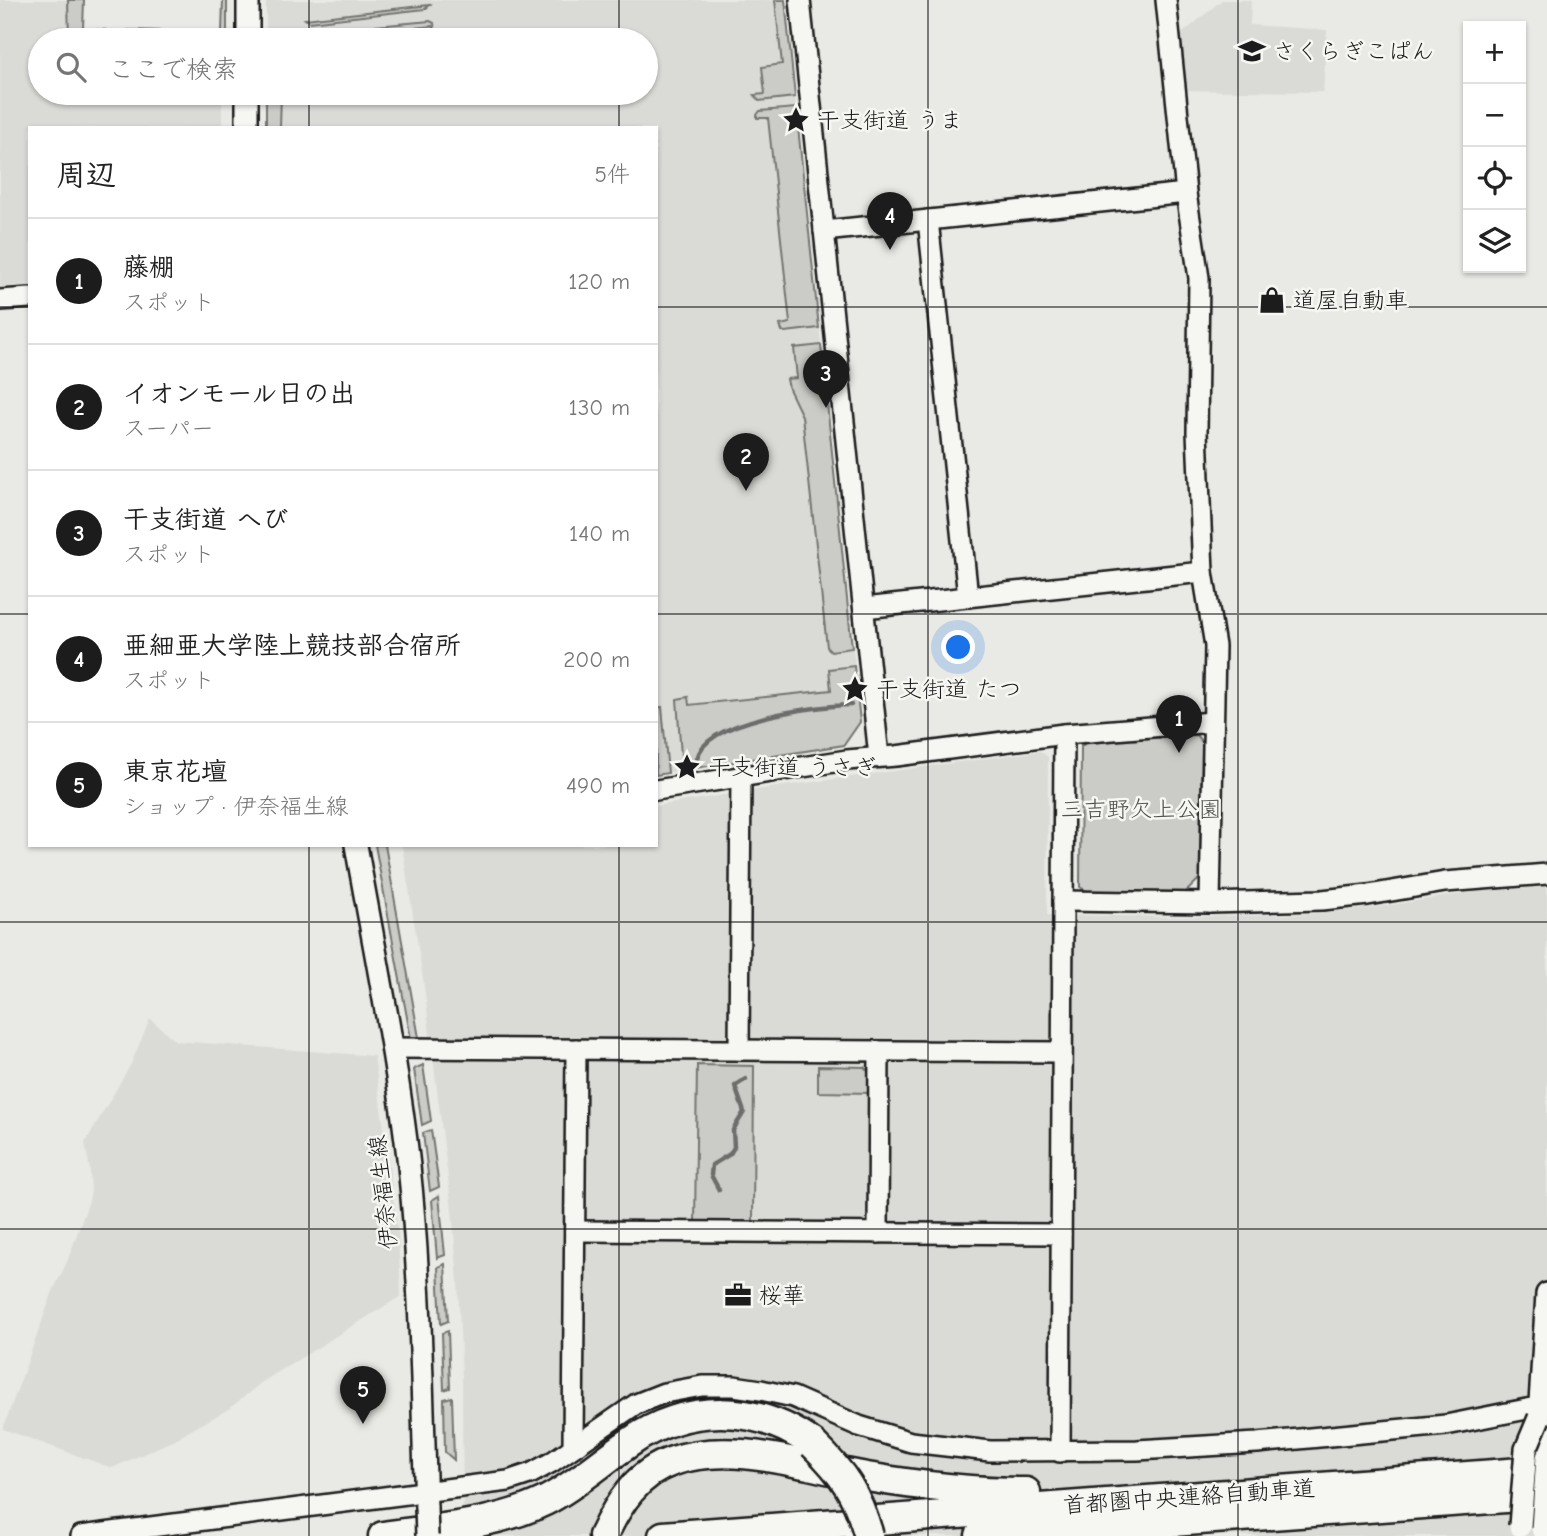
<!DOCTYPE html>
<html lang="ja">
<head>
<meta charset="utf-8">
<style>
	body { margin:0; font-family:"Comic Neue","Klee One",sans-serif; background:#f6f6f6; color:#222 }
	.controls { position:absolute; right:21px; top:21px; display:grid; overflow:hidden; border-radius:0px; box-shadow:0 2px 5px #0004 }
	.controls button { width:63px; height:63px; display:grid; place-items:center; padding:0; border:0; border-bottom:2px solid #e0e0e0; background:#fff; color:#222; font:35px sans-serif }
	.you { position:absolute; left:959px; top:648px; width:24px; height:24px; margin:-18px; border:5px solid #fff; border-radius:50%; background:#1a73e8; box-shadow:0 0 0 10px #1a73e833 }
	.badge { display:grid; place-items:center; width:46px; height:46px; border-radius:50%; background:#1c1c1c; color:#fff; font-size:23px; font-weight:700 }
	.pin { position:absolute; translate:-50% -58px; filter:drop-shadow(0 2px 4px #0008) }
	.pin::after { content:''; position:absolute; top:37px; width:24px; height:21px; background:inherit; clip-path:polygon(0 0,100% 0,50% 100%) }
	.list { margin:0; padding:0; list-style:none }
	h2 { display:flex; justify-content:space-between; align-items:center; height:91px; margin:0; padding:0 28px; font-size:30px }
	h2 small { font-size:23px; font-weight:400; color:#767676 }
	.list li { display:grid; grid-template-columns:46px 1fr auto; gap:21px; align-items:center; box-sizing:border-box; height:126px; padding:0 28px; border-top:2px solid #e0e0e0 }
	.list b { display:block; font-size:26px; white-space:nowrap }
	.list p { margin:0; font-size:23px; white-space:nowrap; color:#767676 }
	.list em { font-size:23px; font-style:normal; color:#767676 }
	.icon { flex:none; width:38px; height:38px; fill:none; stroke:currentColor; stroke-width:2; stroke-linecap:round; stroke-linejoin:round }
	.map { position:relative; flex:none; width:1547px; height:1536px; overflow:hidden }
	.search { position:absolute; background:#fff; box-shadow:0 2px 5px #0004; left:28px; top:28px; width:630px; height:77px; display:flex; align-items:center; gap:18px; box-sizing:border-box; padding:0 24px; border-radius:38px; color:#767676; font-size:26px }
	.panel { position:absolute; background:#fff; box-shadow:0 2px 5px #0004; left:28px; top:126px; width:630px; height:721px; border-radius:0px }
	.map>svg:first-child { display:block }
</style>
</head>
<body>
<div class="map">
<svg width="1547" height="1536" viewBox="0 0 1547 1536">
	<rect width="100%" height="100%" fill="#e9e9e5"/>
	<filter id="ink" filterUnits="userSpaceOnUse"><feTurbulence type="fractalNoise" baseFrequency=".0143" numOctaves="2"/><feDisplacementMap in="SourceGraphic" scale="14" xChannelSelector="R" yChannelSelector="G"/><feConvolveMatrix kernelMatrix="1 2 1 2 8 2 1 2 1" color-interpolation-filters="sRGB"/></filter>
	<g filter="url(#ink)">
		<g fill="#dadad6">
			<path d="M0,0H74V35L223,39L40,40V93H222V128H30V285L0,287Z"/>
			<path d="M266,0H785L858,697L692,767L664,774L656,718V128H266V93H646V40H266Z"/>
			<path d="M1222,0H1251L1250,25L1327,30L1323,92L1182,90L1177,38Z"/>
			<path d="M1040,751L1048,757L1047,915L1180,917L1309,914L1364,909L1475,892L1547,887V1536H463L462,1378L458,1281L452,1209L424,985L402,845H656V806L755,790Z"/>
			<path d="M150,1019L176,1041L374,1056L398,1233L401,1296L262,1382L230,1408L172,1441L112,1468L3,1429L53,1291L67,1262L89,1201L91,1191L90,1170L85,1143L131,1064Z"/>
		</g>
		<g fill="#cbcbc7" stroke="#747472" stroke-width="2">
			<path d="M68,0H84L83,29L106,30V37H127L128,30L162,31L163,37L190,36V32H222L223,0H227V39L69,40Z"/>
			<path d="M775,0H785L795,97L759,101L754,95L765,94L762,67L782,64Z"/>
			<path d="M430,5L425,9L309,22L305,19Z"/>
			<path d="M430,21L434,23L435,32L432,26L303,40L310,32Z"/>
			<path d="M266,93H281L280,128H266Z"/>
			<path d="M796,108L819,328L785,332L782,331L780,325L790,323L768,118H757V115L760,111Z"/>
			<path d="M821,345L852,648L831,651L827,647L802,416L789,389L787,379L797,378L794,348Z"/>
			<path d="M854,666L860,722L844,745L682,770L677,699L688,697L689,705L831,690L829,669Z"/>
			<path d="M662,707L668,773L656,775V708Z"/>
			<path d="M1196,735L1202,742L1200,878L1186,892H1089L1080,887L1081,747L1085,743Z"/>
			<path d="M375,845H385L419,1038L411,1039Z"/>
			<path d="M423,1065L431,1121L422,1125L414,1069Z"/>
			<path d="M697,1065L754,1066L753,1224H695Z"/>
			<path d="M818,1066L864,1067L871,1074V1093L818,1092Z"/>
			<path d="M431,1130L439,1187L430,1191L423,1133Z"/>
			<path d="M439,1196L445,1255L437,1258L432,1200Z"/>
			<path d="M445,1264L448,1321L441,1324L438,1267Z"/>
			<path d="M448,1331L450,1388L444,1390L442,1333Z"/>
			<path d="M452,1397L454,1460L445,1452L444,1399Z"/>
		</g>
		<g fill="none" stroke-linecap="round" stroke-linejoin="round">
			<g stroke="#6d6d6c" stroke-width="4.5">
				<path d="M697,759C705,719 816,706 851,705"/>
				<path d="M719,1190L711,1175L712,1165L730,1154L734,1147L733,1130L744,1112L735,1086L746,1079"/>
			</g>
			<defs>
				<g id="tertiary">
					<path d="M800,0L879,757"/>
					<path d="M1166,0L1186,193L1199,278L1197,432L1203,572L1215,646L1210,903"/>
					<path d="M928,220L968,597"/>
					<path d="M824,231L1186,193"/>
					<path d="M0,300L30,298"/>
					<path d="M864,608L1203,572"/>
					<path d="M656,790L847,760L896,756L1064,734L1213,722"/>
					<path d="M1063,901L1210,903L1322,900L1368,895L1445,882L1547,874"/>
					<path d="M392,1048L1062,1052"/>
					<path d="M739,1050L741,775"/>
					<path d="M575,1231L1061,1234"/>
					<path d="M878,1233L879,1051"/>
					<path d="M573,1446L576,1049"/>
					<path d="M1060,1452L1064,734"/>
					<path d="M81,1536L508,1481L532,1473L552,1462L636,1404L664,1393L702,1386H734L761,1390L793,1397L859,1426L911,1442L990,1451L1137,1450L1257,1443L1446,1425L1547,1405"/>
				</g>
				<g id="secondary">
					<path d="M248,40V0"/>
					<path d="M247,93V128"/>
					<path d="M356,845C375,952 397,1059 409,1166C421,1280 422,1393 426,1507"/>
					<path d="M1547,1294L1539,1418L1547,1448"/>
				</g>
				<g id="motorway">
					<path d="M383,1536C437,1528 496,1525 545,1501C576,1485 601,1462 629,1443C686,1403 757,1403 813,1444"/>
					<path d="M603,1536C618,1504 637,1473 673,1461C733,1440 806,1467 867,1477C920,1486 973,1492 1026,1492"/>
					<path d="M663,1536L1547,1470"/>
					<path d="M980,1536L1547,1495"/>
				</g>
			</defs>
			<use href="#tertiary" stroke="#1c1c1c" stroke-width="24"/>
			<use href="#secondary" stroke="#1c1c1c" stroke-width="26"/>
			<use href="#motorway" stroke="#1c1c1c" stroke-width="33"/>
			<use href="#tertiary" stroke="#f6f6f2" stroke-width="19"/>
			<use href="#secondary" stroke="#f6f6f2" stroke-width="21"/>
			<use href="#motorway" stroke="#f6f6f2" stroke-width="28"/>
			<defs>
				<g id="secondary-bridge">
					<path d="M426,1507L427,1536"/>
					<path d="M1520,1526L1526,1449L1539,1418"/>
					<path d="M1542,1529L1547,1457"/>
				</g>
				<path id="motorway-bridge" d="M813,1444C844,1474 857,1494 869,1536"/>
			</defs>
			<use href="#secondary-bridge" stroke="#1c1c1c" stroke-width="26" stroke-linecap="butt"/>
			<use href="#motorway-bridge" stroke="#1c1c1c" stroke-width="33" stroke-linecap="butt"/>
			<use href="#secondary-bridge" stroke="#f6f6f2" stroke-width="21"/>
			<use href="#motorway-bridge" stroke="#f6f6f2" stroke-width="28"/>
		</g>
	</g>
	<path fill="none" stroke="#1c1c1c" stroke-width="2" stroke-opacity="0.55" d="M309,0V40M619,0V40M928,0V1536M1238,0V1536M309,93V128M619,93V128M0,307H30M656,307H1547M0,614H30M656,614H1547M309,845V1536M619,845V1536M0,922H1547M0,1229H1547"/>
	<defs>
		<symbol id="school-bare" viewBox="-9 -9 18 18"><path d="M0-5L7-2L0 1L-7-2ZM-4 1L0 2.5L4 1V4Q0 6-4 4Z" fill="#1c1c1c" stroke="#f6f6f2" stroke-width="2.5" paint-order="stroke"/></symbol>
		<symbol id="sight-bare" viewBox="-9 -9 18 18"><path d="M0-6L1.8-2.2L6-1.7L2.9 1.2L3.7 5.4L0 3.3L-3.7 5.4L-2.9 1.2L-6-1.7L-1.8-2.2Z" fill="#1c1c1c" stroke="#f6f6f2" stroke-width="2.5" paint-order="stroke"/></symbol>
		<symbol id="shop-bare" viewBox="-9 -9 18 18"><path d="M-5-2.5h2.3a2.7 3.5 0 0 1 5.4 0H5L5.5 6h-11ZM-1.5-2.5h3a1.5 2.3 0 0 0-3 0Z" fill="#1c1c1c" stroke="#f6f6f2" stroke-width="2.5" paint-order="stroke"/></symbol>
		<symbol id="office-bare" viewBox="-9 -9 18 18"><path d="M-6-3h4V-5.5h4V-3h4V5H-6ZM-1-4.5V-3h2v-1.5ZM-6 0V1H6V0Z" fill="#1c1c1c" stroke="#f6f6f2" stroke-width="2.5" paint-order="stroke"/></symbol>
	</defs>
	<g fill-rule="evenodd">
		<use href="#school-bare" x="1233" y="32" width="38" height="38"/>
		<use href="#sight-bare" x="777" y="101" width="38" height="38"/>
		<use href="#shop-bare" x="1253" y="281" width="38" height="38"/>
		<use href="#sight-bare" x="836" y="670" width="38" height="38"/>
		<use href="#sight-bare" x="668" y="748" width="38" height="38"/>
		<use href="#office-bare" x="719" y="1276" width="38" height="38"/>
	</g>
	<g text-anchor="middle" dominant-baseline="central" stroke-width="5" stroke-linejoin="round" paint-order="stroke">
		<g font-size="23" fill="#1c1c1c" stroke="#f6f6f2" text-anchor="start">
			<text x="1273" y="51">さくらぎこぱん</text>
			<text x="817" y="120">干支街道 うま</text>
			<text x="1293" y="300">道屋自動車</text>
			<text x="876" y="689">干支街道 たつ</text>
			<text x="708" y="767">干支街道 うさぎ</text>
			<text x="759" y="1295">桜華</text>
		</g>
		<g font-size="23" fill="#51514f" stroke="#f6f6f2">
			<text x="1141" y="809">三吉野欠上公園</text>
		</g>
		<g font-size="23" fill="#1c1c1c" stroke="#f6f6f2">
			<text transform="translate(383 1192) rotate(-96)">伊奈福生線</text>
			<text transform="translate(1189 1497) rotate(-4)">首都圏中央連絡自動車道</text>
		</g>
	</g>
</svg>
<div class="controls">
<button>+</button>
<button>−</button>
<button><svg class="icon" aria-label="locate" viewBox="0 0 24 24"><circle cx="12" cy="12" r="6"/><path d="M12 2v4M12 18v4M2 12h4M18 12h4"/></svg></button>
<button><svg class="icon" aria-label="layers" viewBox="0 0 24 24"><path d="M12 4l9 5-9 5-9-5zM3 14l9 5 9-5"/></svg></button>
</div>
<div class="you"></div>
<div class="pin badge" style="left:1179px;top:753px">1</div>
<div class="pin badge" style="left:746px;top:491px">2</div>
<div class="pin badge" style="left:826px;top:408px">3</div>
<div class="pin badge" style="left:890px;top:250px">4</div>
<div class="pin badge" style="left:363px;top:1424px">5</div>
<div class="search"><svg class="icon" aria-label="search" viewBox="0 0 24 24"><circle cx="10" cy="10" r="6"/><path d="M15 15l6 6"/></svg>ここで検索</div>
<section class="panel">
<h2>周辺<small>5件</small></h2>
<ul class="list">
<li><span class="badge">1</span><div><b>藤棚</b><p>スポット</p></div><em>120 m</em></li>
<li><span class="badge">2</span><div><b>イオンモール日の出</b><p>スーパー</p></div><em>130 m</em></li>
<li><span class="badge">3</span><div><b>干支街道 へび</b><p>スポット</p></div><em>140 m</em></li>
<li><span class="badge">4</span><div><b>亜細亜大学陸上競技部合宿所</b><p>スポット</p></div><em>200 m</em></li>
<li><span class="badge">5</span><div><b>東京花壇</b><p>ショップ · 伊奈福生線</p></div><em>490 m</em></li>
</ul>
</section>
</div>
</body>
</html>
